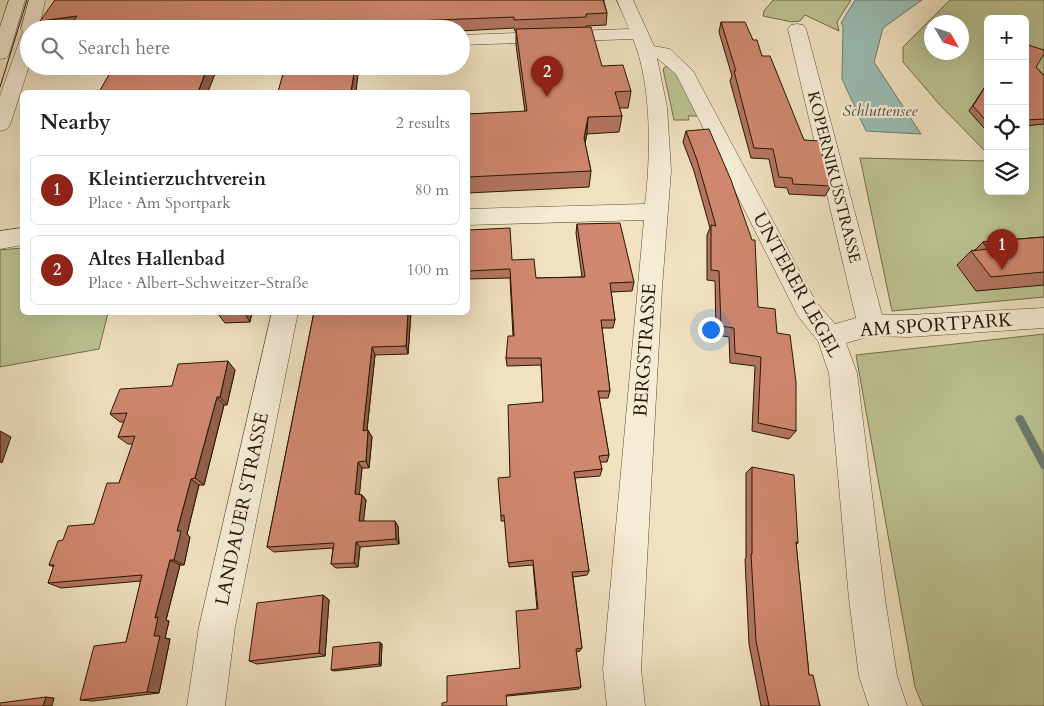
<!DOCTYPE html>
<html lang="en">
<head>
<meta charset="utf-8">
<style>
	body { margin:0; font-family:Cardo,serif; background:#f6f6f6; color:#202124 }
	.controls { position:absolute; right:15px; top:15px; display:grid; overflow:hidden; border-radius:8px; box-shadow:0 5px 20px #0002 }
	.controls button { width:45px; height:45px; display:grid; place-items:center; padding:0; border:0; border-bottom:1px solid #e0e0e0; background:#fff; color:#202124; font:25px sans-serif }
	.compass { position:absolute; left:924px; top:15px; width:45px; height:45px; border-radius:50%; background:#fff; box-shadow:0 5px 20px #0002; rotate:129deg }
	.you { position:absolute; left:710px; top:329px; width:18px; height:18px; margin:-12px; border:4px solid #fff; border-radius:50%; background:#1a73e8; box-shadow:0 0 0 8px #1a73e833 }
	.badge { display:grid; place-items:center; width:32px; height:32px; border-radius:50%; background:#8f2418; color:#fff; font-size:16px; font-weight:700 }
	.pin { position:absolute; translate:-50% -41px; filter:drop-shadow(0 1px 2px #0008) }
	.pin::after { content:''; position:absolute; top:26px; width:18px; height:15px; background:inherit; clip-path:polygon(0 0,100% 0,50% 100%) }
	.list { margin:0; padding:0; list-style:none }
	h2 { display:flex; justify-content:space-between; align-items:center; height:65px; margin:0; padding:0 20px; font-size:21px }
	h2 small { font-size:16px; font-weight:400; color:#757577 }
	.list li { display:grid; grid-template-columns:32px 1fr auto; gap:15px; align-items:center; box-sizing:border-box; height:70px; margin:0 10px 10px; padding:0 10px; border:1px solid #e0e0e0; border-radius:8px }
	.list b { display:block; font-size:19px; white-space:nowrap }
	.list p { margin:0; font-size:16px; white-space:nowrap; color:#757577 }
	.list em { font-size:16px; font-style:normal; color:#757577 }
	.icon { flex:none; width:28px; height:28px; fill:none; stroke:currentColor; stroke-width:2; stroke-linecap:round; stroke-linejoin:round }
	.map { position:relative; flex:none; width:1044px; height:706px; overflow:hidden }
	.search { position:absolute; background:#fff; box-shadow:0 5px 20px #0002; left:20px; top:20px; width:450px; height:55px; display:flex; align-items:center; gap:12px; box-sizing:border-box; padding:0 18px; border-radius:28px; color:#757577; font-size:19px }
	.panel { position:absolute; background:#fff; box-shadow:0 5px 20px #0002; left:20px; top:90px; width:450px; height:225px; border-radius:8px }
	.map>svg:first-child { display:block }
</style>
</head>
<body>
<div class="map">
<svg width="1044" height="706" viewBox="0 0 1044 706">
	<rect width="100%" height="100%" fill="#f0e1c0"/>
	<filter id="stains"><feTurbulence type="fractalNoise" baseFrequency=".004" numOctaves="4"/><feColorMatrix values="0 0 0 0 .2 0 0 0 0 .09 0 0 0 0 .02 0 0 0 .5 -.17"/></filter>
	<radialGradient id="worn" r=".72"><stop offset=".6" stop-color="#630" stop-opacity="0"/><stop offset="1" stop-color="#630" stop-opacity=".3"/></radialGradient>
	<g fill="#bbc292" stroke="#716c49" fill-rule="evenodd">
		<path d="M773,0H851L837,22L839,31L805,15L800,21L792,22L763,16L764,11Z"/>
		<path d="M950,0H1044V297L892,311L860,158L988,161V191H1025V19H988V154L939,104L903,62V47ZM932,22H962V52H932Z"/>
		<path d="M670,66L673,67L700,116H688L689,120H674L663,69L665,67Z"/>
		<path d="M22,248V312L108,313L99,349L0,367V250Z"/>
		<path d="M1044,334V706H923L915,687L856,355Z"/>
	</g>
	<path fill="#9abdb5" stroke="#6c7a6d" d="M855,0H922L883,28L874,62L921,134L866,131L842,79L843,26L841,23Z"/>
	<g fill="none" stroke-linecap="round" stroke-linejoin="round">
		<path fill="#6c7a6d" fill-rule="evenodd" d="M1020,415L1023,416L1044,455V470L1041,468L1015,419L1017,416Z"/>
		<defs>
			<g id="minor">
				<path d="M9,0H25L9,54L6,58L0,59V27Z"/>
				<path d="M29,0H45L39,29H29V66L10,125L7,129L0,131V96L23,31L21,29Z"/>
				<path d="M617,0H633L654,46L670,49L693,71L816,302L835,324L856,318L788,29L791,25L797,24L803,25L806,29L882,315H909L1044,308V328L909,337L871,336L846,343L857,373L885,599L897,676L907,706H869L859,676L849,599L829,373L818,341L798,316L676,74L657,58L667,107L671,171L662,288L641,669L645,706H607L603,669L644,220L468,225V209L645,204C651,157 652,83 633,39L461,45V35L629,29Z"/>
				<path d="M22,228V245L0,249V231Z"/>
				<path d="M272,312H298L235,627L225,706H187L199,627Z"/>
			</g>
		</defs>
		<use href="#minor" stroke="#594830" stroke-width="1"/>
		<use href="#minor" fill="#f5ecd6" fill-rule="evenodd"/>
		<path stroke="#271500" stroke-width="1" d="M0,87L27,0"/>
	</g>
	<g fill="#b37560" stroke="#271500">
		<path d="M55,0H604V2L607,13L606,25L586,26V27L602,66L631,91L628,108H619L622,116L619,132L587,134L585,143L591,171L589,187L468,193V114L525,112L516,45V31H515L514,28L461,31V29H45Z"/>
		<path d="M721,22L753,40L762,56L804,140L831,186L825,196L789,194L787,188L775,187L769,159L751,158L730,81L732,76L719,32Z"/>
		<path d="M1025,44L1036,67L1044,76V124L1025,126Z"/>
		<path d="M988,82V128H984L969,111Z"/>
		<path d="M686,131L758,307L777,333L796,431L789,439L752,431L755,366L730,363L729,337L716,335L715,281L707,280V235L710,228L694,171L683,142Z"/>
		<path d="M577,224L634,282L632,291L611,292L615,320L613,328H602L610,391L608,398H599L609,455L607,462H600L602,469L600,476L575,478L589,571L587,575L573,577L582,648L580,651L576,652L581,687L579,689L447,702L520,668L537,609L533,565L509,567L505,521H501V516L510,477L543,402L541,365L507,366L506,358L513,336L510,278L468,279V230L512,260L536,278L582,277L576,233Z"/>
		<path d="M1044,237V285L976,291L957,265L971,251L975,250L983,242Z"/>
		<path d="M252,312L250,322L225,323L218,314Z"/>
		<path d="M314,312H411L408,354L375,355L367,430L372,437L369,468H362L359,494L362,495L366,500L363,521L398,526L399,544L360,547L358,567L336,568L331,564L333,548L274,552L267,547Z"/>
		<path d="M235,370L227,405H224L204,485H199L187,534L190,537L184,565H180L166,620L169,621L165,638L170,639L159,693L93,701L80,700L126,642L141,581L61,588L48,583L54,567L49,565L63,540L94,524L119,483L133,444H128L118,437L124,422H120L110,414L172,386Z"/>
		<path d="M752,467L798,543L796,544L809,675L820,706H761L749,644L745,559L746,558V473Z"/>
		<path d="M323,595L329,600L325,656L257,664L249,661Z"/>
		<path d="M382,644L381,666L334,671L331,670Z"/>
	</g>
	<g fill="#925f4e" stroke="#271500">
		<path d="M77,16L74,29H45L40,21Z"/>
		<path d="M208,66H218L208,92H198Z"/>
		<path d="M355,66H359L356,92H351Z"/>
		<path d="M588,117L587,134L582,154L584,138Z"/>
		<path d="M244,312H252L250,322Z"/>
		<path d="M408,312H411L408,354L406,346Z"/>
		<path d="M372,347L375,355L366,438L363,431Z"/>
		<path d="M228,361L235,370L227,405L220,397Z"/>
		<path d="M217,397L224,405L204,485L195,478Z"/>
		<path d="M368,430L372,437L369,468L366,461Z"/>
		<path d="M0,431L11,437L2,463L0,462Z"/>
		<path d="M358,462L362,468L359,500L355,494Z"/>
		<path d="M191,479L199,485L187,534L190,537L184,565L174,560L177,531Z"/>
		<path d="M362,495L366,500L363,526L359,521Z"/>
		<path d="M395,521L398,526L399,544L396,539Z"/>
		<path d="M356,542L360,547L358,567L354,563Z"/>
		<path d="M170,560L180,565L166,620L169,621L165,638L170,639L159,693L147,692L155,618Z"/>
		<path d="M323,595L329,600L325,656L319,653Z"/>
		<path d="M380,642L382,644L381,666L379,664Z"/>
		<path d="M46,697L54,698L52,706H43Z"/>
	</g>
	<g fill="#d08870" stroke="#271500">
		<path d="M55,0H603L607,13L586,14V17L514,20V17L361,23L360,29H296L297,25L224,29H68L77,16L40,21Z"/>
		<path d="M721,22H745L753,40H757L762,56H770L804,140L819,141L831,186L793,184L792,178L779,177L773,149L754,148L734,71H736Z"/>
		<path d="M591,27L602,66L623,65L631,91L615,92L622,116L588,117L584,138L591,171L468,177V114L527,111L516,29Z"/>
		<path d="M1025,44L1044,50V54L1036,67L1044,76V119L1025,120Z"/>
		<path d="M114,66H208L198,92H99Z"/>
		<path d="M285,66H355L351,92H278Z"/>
		<path d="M988,82V123L973,106Z"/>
		<path d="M709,129L731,180L752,240H755L758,307L775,309L777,333L790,335L796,382V431L758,423L761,357L735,353L734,328L721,326L719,271L711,270V225L716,226L697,160L686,131Z"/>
		<path d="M620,223L634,282L610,283L615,320H601L610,391H598L609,455L599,456L602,469L574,472L589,571L572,572L582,648L576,649L581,687L506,695L507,706H442V703L447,702V676L520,668L516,611L538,609L533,560L508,563L504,515L501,516L498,478L510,477L508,405L543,402L541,358H506L508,336H514L510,269L468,271V230L510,228L512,260L534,259L536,278L585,277L577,224Z"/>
		<path d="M1044,237V272L991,277L971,251L988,249L983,242Z"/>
		<path d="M219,312H244L218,314Z"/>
		<path d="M314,312H408L406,346L372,347L363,431L368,430L366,461L358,462L355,494L362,495L359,521H395L396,539L356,542L354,563L331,564L334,543L267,547Z"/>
		<path d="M228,361L220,397H217L195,478L191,479L177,531H181L174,560H170L155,618L158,617L154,636H160L147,692L80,700L94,646L126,642L142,575L48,583L54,565H49L58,541L63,540L68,526L94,524L107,483H119L135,436L118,437L127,413L110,414L120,389L172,386L178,364Z"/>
		<path d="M752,467L794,475L798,543L796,542L809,675H813L820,706H769L756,641L751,554H752Z"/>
		<path d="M323,595L319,653L249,661L257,603Z"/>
		<path d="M380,642L379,664L331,670L333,647Z"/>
		<path d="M46,697L43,706H0V703Z"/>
	</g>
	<g text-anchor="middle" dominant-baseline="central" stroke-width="4.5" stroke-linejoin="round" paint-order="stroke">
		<g font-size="16" font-style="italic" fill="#4f503f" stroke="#f5ecd6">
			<text x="880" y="111">Schluttensee</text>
		</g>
		<g font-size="16" fill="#271500" stroke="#f5ecd6">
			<text transform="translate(834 177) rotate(76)">KOPERNIKUSSTRASSE</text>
		</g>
		<g font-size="19" fill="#271500" stroke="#f5ecd6">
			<text transform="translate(797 285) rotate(61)">UNTERER LEGEL</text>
			<text transform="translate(936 325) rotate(-4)">AM SPORTPARK</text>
			<text transform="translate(645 350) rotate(-86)">BERGSTRASSE</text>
			<text transform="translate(242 509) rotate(-78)">LANDAUER STRASSE</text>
		</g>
	</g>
	<rect width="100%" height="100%" filter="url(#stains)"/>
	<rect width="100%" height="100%" fill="url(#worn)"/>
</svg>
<div class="controls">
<button>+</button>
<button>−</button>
<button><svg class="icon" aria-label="locate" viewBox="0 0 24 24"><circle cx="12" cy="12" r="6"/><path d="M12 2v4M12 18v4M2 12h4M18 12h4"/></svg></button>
<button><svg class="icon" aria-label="layers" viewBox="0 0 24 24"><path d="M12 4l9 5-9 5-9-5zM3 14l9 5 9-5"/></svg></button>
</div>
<svg class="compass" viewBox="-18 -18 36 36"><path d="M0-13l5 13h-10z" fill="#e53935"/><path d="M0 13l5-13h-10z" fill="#757577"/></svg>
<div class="you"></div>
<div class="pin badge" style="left:1002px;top:270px">1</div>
<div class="pin badge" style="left:547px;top:97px">2</div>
<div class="search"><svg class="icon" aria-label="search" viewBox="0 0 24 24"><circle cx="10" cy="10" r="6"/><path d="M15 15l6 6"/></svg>Search here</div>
<section class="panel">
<h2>Nearby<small>2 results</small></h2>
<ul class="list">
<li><span class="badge">1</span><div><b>Kleintierzuchtverein</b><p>Place · Am Sportpark</p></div><em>80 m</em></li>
<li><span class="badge">2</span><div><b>Altes Hallenbad</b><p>Place · Albert-Schweitzer-Straße</p></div><em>100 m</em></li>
</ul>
</section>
</div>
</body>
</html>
